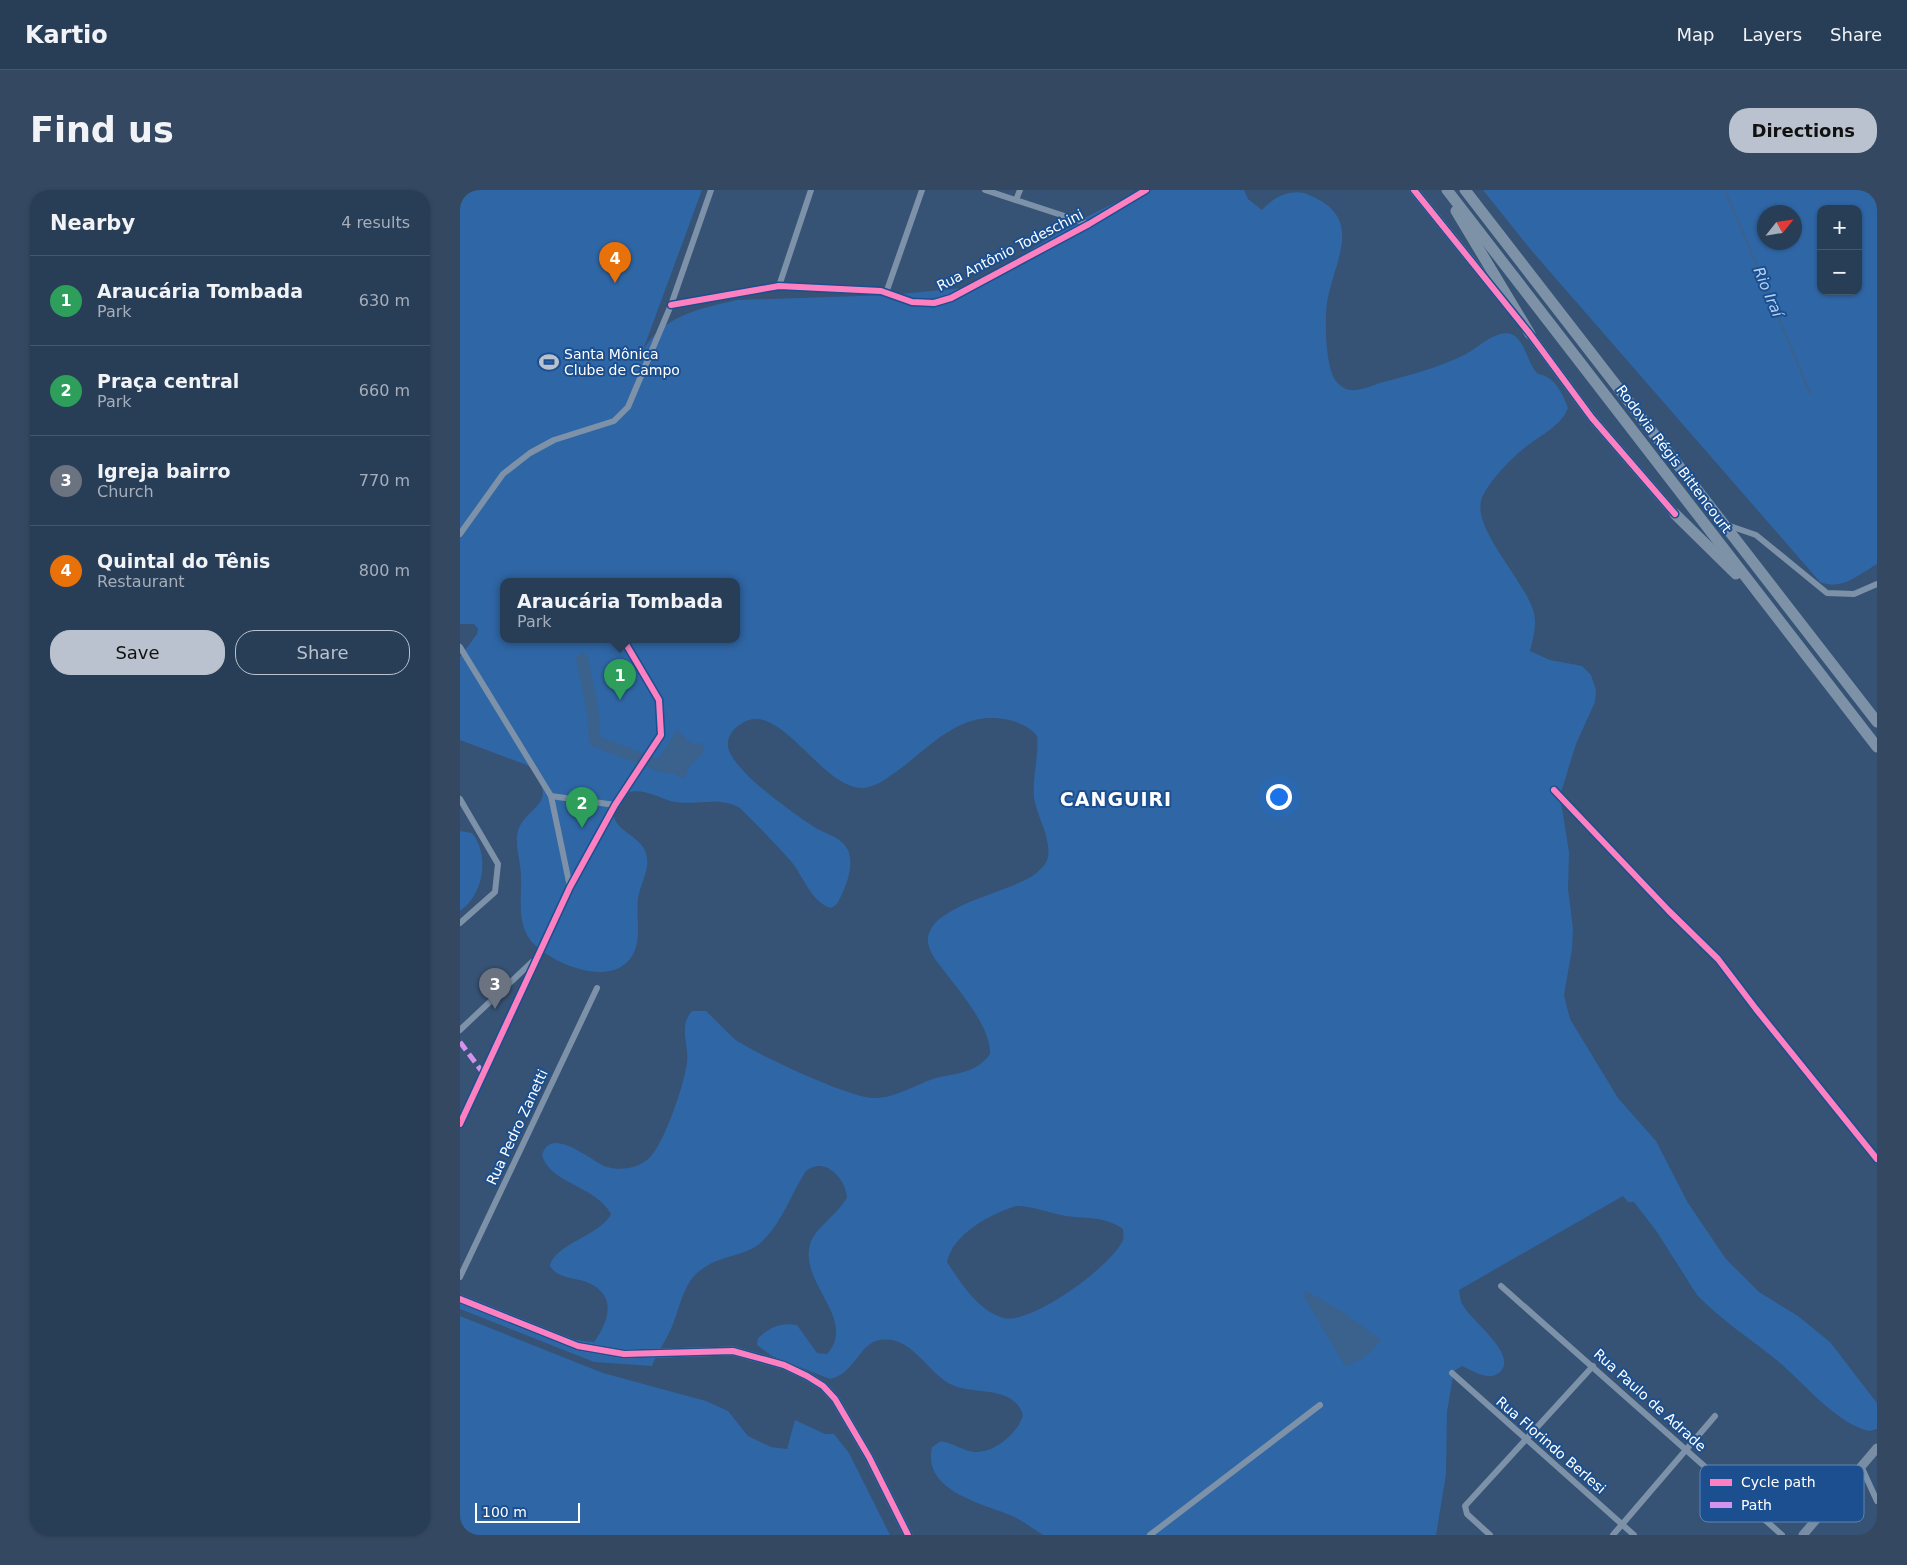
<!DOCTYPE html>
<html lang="en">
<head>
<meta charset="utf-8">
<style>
	body { margin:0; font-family:"DejaVu Sans",sans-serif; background:#344961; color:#f1f3f6 }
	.controls { position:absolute; right:15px; top:15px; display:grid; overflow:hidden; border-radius:10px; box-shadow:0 1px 4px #0004 }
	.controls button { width:45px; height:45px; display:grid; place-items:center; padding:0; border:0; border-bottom:1px solid #44576d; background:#283e57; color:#f1f3f6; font:25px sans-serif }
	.compass { position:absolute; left:1297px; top:15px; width:45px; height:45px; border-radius:50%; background:#283e57; box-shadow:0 1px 4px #0004; rotate:60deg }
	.scale { position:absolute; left:15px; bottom:12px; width:105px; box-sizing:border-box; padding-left:5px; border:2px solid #fff; border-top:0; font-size:14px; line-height:18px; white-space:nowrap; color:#fff; -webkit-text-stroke:4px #1b4f8f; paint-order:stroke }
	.you { position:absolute; left:818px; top:606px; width:18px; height:18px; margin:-12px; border:4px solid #fff; border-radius:50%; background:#1a73e8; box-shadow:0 0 0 8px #1a73e833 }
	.badge { display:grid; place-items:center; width:32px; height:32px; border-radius:50%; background:#b9c2ce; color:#fff; font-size:16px; font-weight:700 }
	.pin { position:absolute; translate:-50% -41px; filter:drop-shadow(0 1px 2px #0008) }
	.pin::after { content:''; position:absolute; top:26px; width:18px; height:15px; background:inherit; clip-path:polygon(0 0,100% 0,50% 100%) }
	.popup { position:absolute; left:40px; top:388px; width:240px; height:65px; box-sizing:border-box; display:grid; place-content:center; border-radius:10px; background:#283e57; filter:drop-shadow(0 1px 4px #0005); font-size:16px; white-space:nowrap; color:#a5aeba }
	.popup b { font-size:19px; color:#f1f3f6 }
	.popup::after { content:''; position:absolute; left:50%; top:100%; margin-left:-10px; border:10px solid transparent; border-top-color:#283e57 }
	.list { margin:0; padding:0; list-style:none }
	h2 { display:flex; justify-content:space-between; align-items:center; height:65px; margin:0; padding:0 20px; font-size:21px }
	h2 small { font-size:16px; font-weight:400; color:#a5aeba }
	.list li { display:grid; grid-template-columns:32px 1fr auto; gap:15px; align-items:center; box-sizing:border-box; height:90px; padding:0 20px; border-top:1px solid #44576d }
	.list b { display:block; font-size:19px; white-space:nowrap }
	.list p { margin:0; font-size:16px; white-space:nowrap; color:#a5aeba }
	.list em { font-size:16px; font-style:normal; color:#a5aeba }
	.actions { display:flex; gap:10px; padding:15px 20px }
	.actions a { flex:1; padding:11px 0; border:1px solid #b9c2ce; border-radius:20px; text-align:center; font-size:18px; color:#b9c2ce }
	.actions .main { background:#b9c2ce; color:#111 }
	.map { position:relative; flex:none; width:1417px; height:1345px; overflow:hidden; border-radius:20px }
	header { display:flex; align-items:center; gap:30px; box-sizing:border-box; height:70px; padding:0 25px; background:#283e57; border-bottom:1px solid #44576d }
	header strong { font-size:24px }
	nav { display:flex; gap:28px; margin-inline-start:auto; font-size:18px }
	.intro { display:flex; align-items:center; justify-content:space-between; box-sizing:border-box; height:120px; padding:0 30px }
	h1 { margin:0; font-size:35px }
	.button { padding:12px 22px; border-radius:20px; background:#b9c2ce; color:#111; font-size:18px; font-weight:700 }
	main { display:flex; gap:30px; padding:0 30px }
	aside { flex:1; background:#283e57; border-radius:20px; box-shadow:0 1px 4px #0004 }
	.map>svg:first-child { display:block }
</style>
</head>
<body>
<header>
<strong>Kartio</strong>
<nav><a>Map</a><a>Layers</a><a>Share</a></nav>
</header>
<div class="intro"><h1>Find us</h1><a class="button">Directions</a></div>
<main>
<aside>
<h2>Nearby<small>4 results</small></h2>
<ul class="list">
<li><span class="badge" style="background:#2e9e5b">1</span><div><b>Araucária Tombada</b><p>Park</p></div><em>630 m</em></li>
<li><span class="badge" style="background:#2e9e5b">2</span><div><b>Praça central</b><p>Park</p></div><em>660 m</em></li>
<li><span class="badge" style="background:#6b7280">3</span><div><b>Igreja bairro</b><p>Church</p></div><em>770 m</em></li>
<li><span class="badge" style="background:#e8710a">4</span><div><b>Quintal do Tênis</b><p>Restaurant</p></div><em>800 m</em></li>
</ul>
<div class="actions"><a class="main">Save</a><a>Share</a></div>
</aside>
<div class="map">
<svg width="1417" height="1345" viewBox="0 0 1417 1345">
	<rect width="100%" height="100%" fill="#365274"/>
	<g fill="#2f66a5" fill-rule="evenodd">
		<path d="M0,0H242L183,160C204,125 239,119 277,110L430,105L502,98L529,85L616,32L681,0H784L788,9L802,20C813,8 827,0 844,3C905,25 877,65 868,107C864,127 865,173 875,190C879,195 884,199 890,200C900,201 911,196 920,193C950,185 978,178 1006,164C1017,158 1033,143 1046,143C1064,143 1067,173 1077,183C1080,185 1084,185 1087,187C1098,193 1104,207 1108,218C1102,235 1081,245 1067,256C1053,266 1025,295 1021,311C1014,341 1066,392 1074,423C1077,436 1073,449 1070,461L1090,470L1122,476L1131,485L1136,500L1135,512L1116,554L1100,606L1109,662L1108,699L1113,739L1112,759L1104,805L1110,829L1158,908L1196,951L1228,1013L1266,1069L1299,1102L1338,1126L1370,1152L1417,1213V1239L1410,1241C1375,1234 1341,1189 1314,1168C1288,1147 1260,1129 1237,1105L1197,1042L1174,1012H1168L1163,1006L999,1100C1000,1105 1000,1111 1003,1115C1010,1130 1057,1163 1041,1181C1030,1193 1013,1181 1002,1176L994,1181L987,1222L986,1285L976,1345H583C572,1338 562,1330 550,1325C520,1313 462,1300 472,1257L481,1251C493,1253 503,1261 515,1262C535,1263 558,1243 563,1225C553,1194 513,1206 490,1194C466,1181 451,1145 420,1150C399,1153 395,1184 370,1189L312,1166L297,1155L298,1148C310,1137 320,1132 337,1135L357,1163L367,1164C398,1129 339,1094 350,1054C355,1037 378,1025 387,1007C385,987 364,966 346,981C331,1004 320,1038 298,1055C283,1066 261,1066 245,1077C222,1091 221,1117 211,1139C205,1152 197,1163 192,1176L134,1172L0,1119V1113C40,1130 90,1149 134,1152C149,1131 157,1106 129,1093C115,1087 99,1090 90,1076C94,1054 140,1046 151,1024C135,995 90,994 82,965C91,934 132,972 147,977C160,981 177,978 187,970C203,959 225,892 227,872C229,853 218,837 232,821H246C256,830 265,841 276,850C296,864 392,909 415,908C436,908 456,894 476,888C497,883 517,883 530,864C531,836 498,800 482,778C476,771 468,760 468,751C467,744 472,736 477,731C504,709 541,703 571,687C578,682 586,676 588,667C591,647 577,627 574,608C572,587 579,567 577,546C569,536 556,531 544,529C495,521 467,562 430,586C422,592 413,597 403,598C361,599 319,507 281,534C275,537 269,544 268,552C264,576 335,624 354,637C365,644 382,647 388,660C395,677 385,699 377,714L371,718C350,712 343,684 329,669C313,651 296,634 280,618C258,605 234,617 210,611C198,607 183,599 170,602C161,604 156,612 154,621C151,642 185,645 187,668C189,681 180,695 178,708C176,725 181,744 175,760C159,800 100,777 77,757C55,738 62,710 61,686C61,672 54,654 58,641C64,619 93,616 79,590C75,583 73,579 67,575L0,550V467L17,444L18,439L14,434H0ZM44,391H276V449H44ZM556,1016C573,1016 589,1023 606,1026C628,1029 644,1026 663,1039C663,1043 664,1047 663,1050C652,1076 571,1135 544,1128C518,1121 501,1093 487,1072C493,1044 530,1024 556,1016Z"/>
		<path d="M1023,0H1417V374C1398,385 1382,401 1360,392L1071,60ZM1361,19H1398V101H1361ZM1304,22H1334V52H1304Z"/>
		<path d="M0,641L12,643C30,665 24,704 0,721Z"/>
		<path d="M0,1126L143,1183L246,1211L268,1221L288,1246L311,1257L327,1259L335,1230L365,1244H374L389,1263L430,1345H0Z"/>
	</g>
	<g fill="#3b618d">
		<path d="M217,540L238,559L224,589L195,574Z"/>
		<path d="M846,1101L883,1122L921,1150C911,1164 901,1171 885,1176L843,1105Z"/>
	</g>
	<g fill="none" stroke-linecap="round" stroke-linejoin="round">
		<path stroke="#3b618d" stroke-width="2" d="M1265,0L1350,203"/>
		<g stroke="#3b618d" stroke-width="12">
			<path d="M122,469L132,516L135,551L179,568"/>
			<path d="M190,572C215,582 220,578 238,559"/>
		</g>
		<g stroke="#7d92a8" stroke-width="6">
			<path d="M525,0L629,34"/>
			<path d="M556,10L560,0"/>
			<path d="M319,96L351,0"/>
			<path d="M426,103L462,0"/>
			<path d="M211,115L319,96L421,101L452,112L474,113L491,108L629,34L686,0"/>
			<path d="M1267,335L1296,345L1367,403L1394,404L1417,394"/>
			<path d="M0,344L43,284L70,263L94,250L154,231L168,217L211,115L251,0"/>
			<path d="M0,457L91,606L155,615"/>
			<path d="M1094,600L1209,721L1258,769L1296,819L1417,969"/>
			<path d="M91,606L110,697"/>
			<path d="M0,609L38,674L35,702L0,733"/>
			<path d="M0,840L72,772"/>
			<path d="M0,934L110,697L155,615L201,545L199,510L163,449"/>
			<path d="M0,1087L137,798"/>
			<path d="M1041,1096L1322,1345"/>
			<path d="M992,1183L1174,1345"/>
			<path d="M1401,1276L1417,1311"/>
			<path d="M690,1345L860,1215"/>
			<path d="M1030,1345L1007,1324L1005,1316L1133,1176"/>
			<path d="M1153,1345L1255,1226"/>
		</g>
		<g stroke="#798da4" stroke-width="9">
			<path d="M954,0L1051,120"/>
			<path d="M1067,140L1132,228L1215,324"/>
			<path d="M0,1109L118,1156L164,1164L273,1161L324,1175L347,1186L363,1196L375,1209L409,1267L448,1345"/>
			<path d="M1343,1345L1417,1258"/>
		</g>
		<g stroke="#7e92a7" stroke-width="11">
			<path d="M987,0L1417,557"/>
			<path d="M1005,0L1417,532"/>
			<path d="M996,21L1070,144"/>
			<path d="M1215,324L1276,384"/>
		</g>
		<path stroke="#d193ec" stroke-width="5" stroke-dasharray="10 5" stroke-linecap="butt" d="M0,852L23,883"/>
		<defs>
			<g id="cycleway">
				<path d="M954,0L1070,144L1132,228L1215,324"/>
				<path d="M211,115L319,96L421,101L452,112L474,113L491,108L629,34L686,0"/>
				<path d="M1094,600L1209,721L1258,769L1296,819L1417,969"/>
				<path d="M0,934L110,697L155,615L201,545L199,510L163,449"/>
				<path d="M0,1109L118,1156L164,1164L273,1161L324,1175L347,1186L363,1196L375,1209L409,1267L448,1345"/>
			</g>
		</defs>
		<use href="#cycleway" stroke="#1b4f8f" stroke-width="9"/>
		<use href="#cycleway" stroke="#ff80c0" stroke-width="6"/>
	</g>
	<defs>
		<symbol id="stadium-bare" viewBox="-9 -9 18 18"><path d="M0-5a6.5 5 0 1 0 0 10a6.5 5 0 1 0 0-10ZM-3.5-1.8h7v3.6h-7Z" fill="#b9c2ce" stroke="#1b4f8f" stroke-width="2.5" paint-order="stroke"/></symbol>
	</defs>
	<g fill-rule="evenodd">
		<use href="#stadium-bare" x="75" y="158" width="28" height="28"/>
	</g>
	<g text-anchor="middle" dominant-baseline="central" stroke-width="4" stroke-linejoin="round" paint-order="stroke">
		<g font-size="14" fill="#fff" stroke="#1b4f8f">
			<text transform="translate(550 60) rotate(-27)">Rua Antônio Todeschini</text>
			<text transform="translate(1214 269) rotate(53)">Rodovia Régis Bittencourt</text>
			<text transform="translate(57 937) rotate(-65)">Rua Pedro Zanetti</text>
			<text transform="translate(1190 1210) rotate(42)">Rua Paulo de Adrade</text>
			<text transform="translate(1091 1255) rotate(41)">Rua Florindo Berlesi</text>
		</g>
		<g font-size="14" fill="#fff" stroke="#1b4f8f" text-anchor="start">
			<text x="104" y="164">Santa Mônica<tspan x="104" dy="16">Clube de Campo</tspan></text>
		</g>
		<g font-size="15" font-style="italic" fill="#b5d3f5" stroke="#1b4f8f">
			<text transform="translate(1308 102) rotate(67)">Rio Iraí</text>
		</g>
		<g font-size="19" font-weight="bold" letter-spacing="1" fill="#fff" stroke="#1b4f8f">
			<text x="656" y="609">CANGUIRI</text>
		</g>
	</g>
	<rect x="1240" y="1275" width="164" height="57" rx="8" fill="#1b4f8f" stroke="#5f84b1" stroke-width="1"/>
	<rect x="1250" y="1289" width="22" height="7" fill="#ff80c0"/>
	<rect x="1250" y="1312" width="22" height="6" fill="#d193ec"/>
	<g font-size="14" fill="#fff">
		<text x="1281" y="1297">Cycle path</text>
		<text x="1281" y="1320">Path</text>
	</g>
</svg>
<div class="controls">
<button>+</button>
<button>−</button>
</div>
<svg class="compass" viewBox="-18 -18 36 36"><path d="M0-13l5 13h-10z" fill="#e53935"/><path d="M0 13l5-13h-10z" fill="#a5aeba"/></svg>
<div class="scale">100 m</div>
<div class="you"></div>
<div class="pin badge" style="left:160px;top:510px;background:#2e9e5b">1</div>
<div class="popup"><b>Araucária Tombada</b>Park</div>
<div class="pin badge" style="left:122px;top:638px;background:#2e9e5b">2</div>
<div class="pin badge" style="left:35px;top:819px;background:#6b7280">3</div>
<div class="pin badge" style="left:155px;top:93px;background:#e8710a">4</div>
</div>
</main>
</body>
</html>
